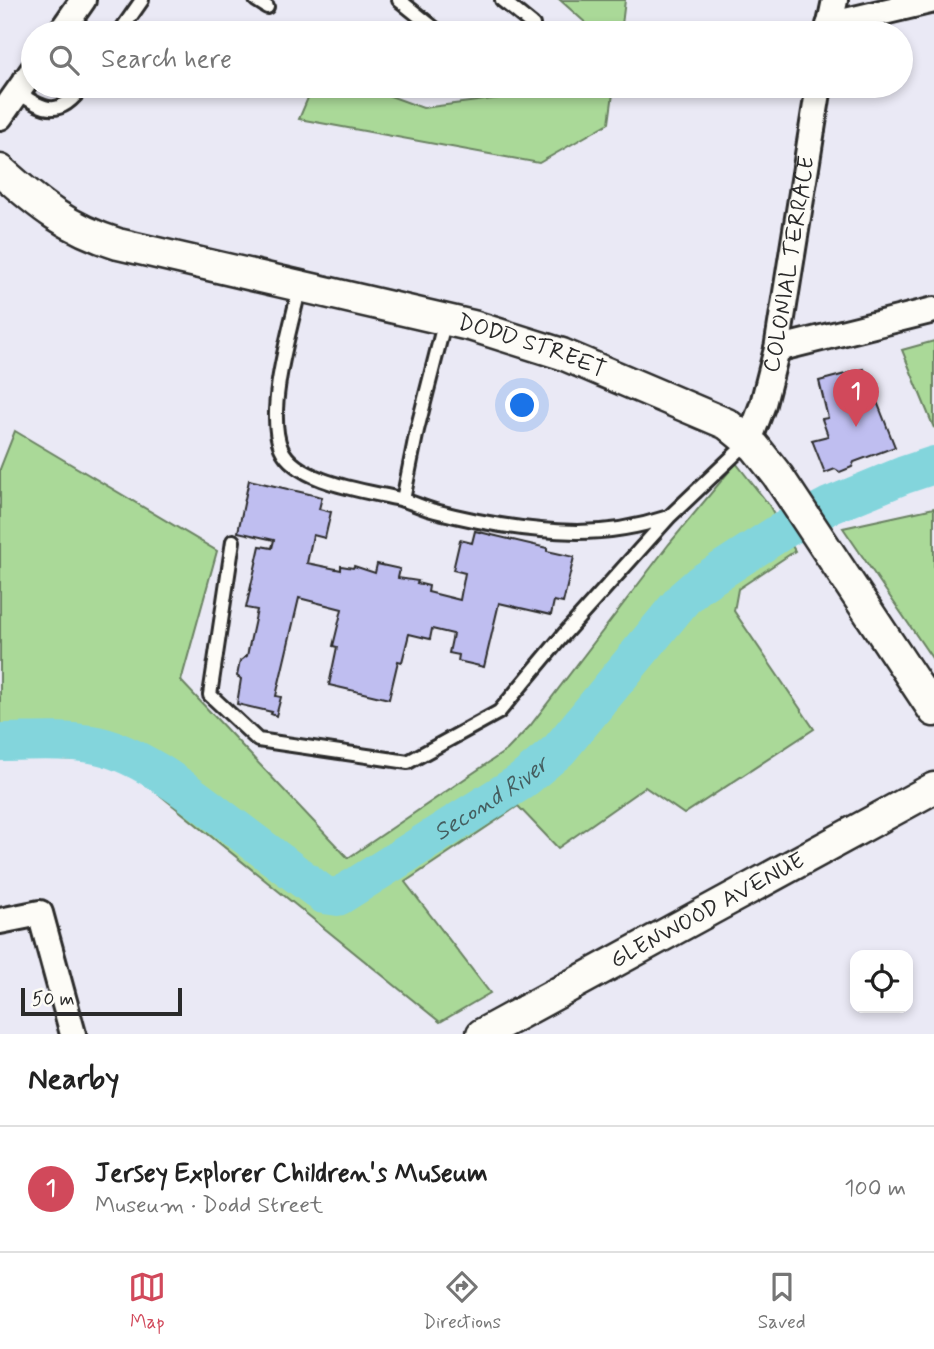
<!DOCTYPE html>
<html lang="en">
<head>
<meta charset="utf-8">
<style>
	body { margin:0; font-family:Mynerve,sans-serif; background:#f6f6f6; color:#222 }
	.controls { position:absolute; right:21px; bottom:21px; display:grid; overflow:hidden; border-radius:14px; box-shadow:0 4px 10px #0003 }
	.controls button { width:63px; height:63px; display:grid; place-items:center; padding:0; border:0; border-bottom:2px solid #e0e0e0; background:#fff; color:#222; font:35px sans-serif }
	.scale { position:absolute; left:21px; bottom:18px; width:161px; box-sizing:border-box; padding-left:7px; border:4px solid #2b2b2b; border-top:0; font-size:19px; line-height:24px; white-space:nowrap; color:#2b2b2b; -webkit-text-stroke:5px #fdfcf7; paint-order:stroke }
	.you { position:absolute; left:523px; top:406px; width:24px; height:24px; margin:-18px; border:5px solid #fff; border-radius:50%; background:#1a73e8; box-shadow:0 0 0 10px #1a73e833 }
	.badge { display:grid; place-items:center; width:46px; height:46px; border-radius:50%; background:#d1495b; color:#fff; font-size:23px; font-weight:700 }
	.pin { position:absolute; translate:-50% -58px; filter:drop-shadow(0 2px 4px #0008) }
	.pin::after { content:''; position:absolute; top:37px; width:24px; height:21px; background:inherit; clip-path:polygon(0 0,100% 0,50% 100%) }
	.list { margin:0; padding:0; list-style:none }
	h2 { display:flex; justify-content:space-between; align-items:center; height:91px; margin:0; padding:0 28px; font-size:30px }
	h2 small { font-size:23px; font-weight:400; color:#767676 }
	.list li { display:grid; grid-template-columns:46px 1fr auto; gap:21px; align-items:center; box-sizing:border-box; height:126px; padding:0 28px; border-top:2px solid #e0e0e0 }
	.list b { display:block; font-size:26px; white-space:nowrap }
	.list p { margin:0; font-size:23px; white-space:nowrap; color:#767676 }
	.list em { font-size:23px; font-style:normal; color:#767676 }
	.icon { flex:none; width:38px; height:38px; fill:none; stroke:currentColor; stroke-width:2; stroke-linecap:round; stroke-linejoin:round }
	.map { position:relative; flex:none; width:934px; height:1034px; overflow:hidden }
	.search { position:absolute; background:#fff; box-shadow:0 4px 10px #0003; left:21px; right:21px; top:21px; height:77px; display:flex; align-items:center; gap:18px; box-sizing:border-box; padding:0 24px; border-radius:38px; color:#767676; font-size:26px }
	.sheet { height:217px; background:#fff }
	nav { display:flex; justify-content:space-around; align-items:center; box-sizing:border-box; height:98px; border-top:2px solid #e0e0e0; background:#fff; font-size:19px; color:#767676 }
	nav a { display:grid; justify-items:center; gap:4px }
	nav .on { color:#d1495b }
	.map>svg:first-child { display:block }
</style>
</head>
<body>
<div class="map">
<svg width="934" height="1034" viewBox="0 0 934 1034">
	<rect width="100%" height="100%" fill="#eae9f5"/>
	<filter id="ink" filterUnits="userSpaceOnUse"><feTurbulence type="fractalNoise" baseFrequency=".0143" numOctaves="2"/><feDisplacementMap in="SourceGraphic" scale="14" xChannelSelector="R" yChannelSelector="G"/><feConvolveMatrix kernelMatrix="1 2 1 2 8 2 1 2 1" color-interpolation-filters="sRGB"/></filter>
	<g filter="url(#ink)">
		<g fill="#aad998" stroke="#6a8262" stroke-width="2">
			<path d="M560,0H625L621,33H597Z"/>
			<path d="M313,86H363L423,108L539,93L549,86H614L609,123L539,163L299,119Z"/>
			<path d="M934,341V428L902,350Z"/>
			<path d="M15,431L217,551L181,681L348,858L507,750L530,726L669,544L736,463L769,505L795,551L738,589L734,611L814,729L684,814L645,787L558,848L518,806L405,882L490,993L440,1022L118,761L0,757V469Z"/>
			<path d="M934,508V661L843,528Z"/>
		</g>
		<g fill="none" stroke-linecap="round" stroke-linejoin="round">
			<path stroke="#83d5dc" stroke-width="38" id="s1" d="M0,742C30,742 61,739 91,744C141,752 194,797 234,827C264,850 294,872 324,895L338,897L522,781L559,750L684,598L700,584L785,529L829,506L904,475L934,465"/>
		</g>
		<g fill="#bfbef0" stroke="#2b2b2b" stroke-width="2">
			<path d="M864,369L895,447L854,462L852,467L840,472L835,469L825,473L812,440L828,436L822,419L828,418L819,381Z"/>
			<path d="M249,480L322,497L319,509L331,512L325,538L313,535L307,563L341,570V566L353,568L354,566L375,573L377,564L400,569L398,578L418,581L417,583L429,586L428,592L460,600L465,573L453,570L460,540L472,543L475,531L547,548V551L574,557L563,603L554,601L551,615L499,603L484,667L458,661L459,655L449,653L453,634L432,629L430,639L409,634L402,662L398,661L389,699L329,685L337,647L333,646L342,609L299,598L276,696L281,697L276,716L271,714L272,712L237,704L241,679L237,676L240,661L247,656L257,610L246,608L260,546L272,548L274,540L238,532Z"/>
		</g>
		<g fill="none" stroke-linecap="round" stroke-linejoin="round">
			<defs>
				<g id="service">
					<path d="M256,0L267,7"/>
					<path d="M399,0L440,33"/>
					<path d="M502,0L533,25L526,33"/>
					<path d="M119,33L142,0"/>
					<path d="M18,92C45,112 61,117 83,86"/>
					<path d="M300,286C291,327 265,410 281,448C296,483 367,491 400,499C412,502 423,508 435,511C480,523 530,531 577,532C609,532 635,528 665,518"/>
					<path d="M403,500L417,430L445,320"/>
					<path d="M233,541L210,695L258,740L408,762L499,712L565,633L669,517L749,441"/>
				</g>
				<g id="minor">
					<path d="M829,25L934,0"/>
					<path d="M60,33L83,0"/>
					<path d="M828,33L835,0"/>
					<path d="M0,117L33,70"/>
					<path d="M777,349L934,310"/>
					<path id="s2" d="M749,441L763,404L777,349L819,86"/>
					<path d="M0,921L40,913L73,1034"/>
				</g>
				<g id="tertiary">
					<path id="s3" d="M0,170C39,205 67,228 118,244L473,326L562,354L727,424L755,447L778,476L934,711"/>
					<path id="s4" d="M482,1034L934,788"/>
				</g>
			</defs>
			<use href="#service" stroke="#2b2b2b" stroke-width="18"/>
			<use href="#minor" stroke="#2b2b2b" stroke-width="30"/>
			<use href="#tertiary" stroke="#2b2b2b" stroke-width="35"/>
			<use href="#service" stroke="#fdfcf7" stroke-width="12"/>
			<use href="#minor" stroke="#fdfcf7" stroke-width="24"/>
			<use href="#tertiary" stroke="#fdfcf7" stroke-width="30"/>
		</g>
	</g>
	<g text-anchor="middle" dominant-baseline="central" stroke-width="6" stroke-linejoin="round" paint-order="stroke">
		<g font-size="23" fill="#2b2b2b" stroke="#fdfcf7">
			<text stroke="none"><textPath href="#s2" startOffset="182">COLONIAL TERRACE</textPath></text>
			<text stroke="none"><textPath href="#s3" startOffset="567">DODD STREET</textPath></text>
			<text stroke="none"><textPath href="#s4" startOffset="257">GLENWOOD AVENUE</textPath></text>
		</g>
		<g font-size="24" font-style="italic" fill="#455e60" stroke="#fdfcf7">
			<text stroke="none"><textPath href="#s1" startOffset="567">Second River</textPath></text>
		</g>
	</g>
</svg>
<div class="controls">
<button><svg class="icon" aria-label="locate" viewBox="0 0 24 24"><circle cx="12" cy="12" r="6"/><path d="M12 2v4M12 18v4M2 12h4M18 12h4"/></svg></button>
</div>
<div class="scale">50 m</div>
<div class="you"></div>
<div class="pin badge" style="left:856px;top:427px">1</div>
<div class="search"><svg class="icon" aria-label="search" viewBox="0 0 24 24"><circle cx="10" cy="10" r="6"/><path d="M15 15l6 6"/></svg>Search here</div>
</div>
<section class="sheet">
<h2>Nearby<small></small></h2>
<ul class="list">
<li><span class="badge">1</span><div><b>Jersey Explorer Children's Museum</b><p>Museum · Dodd Street</p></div><em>100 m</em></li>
</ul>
</section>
<nav>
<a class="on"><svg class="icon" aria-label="map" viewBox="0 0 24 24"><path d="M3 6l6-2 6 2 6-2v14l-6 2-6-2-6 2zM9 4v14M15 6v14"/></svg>Map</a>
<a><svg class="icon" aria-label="directions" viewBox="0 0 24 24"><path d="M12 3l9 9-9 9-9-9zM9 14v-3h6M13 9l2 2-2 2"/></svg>Directions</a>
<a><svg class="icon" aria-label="saved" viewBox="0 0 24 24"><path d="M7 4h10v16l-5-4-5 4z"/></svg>Saved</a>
</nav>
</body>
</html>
